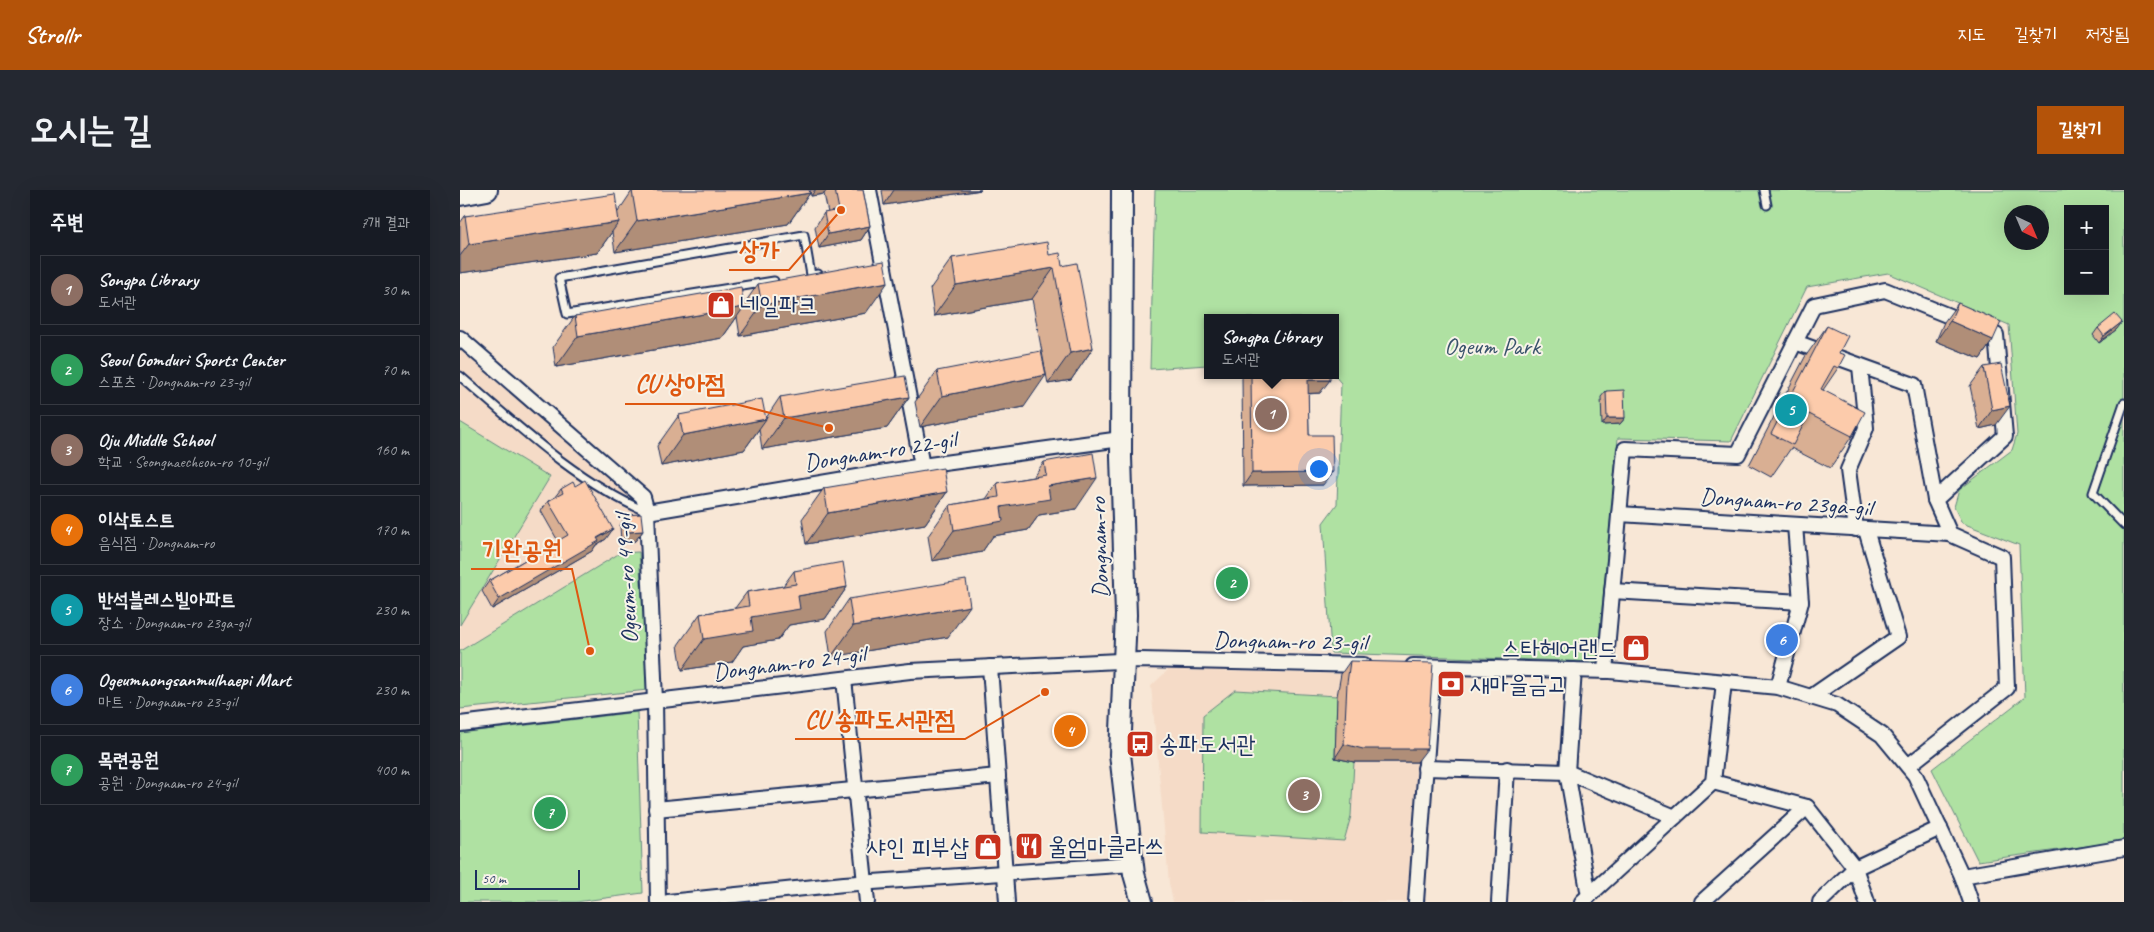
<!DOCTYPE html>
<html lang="ko">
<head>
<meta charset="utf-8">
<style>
	body { margin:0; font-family:Caveat,"Poor Story",sans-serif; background:#242831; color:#f1f3f6 }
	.controls { position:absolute; right:15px; top:15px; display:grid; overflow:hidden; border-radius:0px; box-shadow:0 5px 20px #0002 }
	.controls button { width:45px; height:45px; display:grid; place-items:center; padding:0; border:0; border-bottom:1px solid #363941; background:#171b24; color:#f1f3f6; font:25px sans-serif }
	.compass { position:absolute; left:1544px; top:15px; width:45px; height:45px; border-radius:50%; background:#171b24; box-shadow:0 5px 20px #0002; rotate:136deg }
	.scale { position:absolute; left:15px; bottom:12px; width:105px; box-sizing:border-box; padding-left:5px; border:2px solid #1b2f5e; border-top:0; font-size:14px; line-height:18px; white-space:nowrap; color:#1b2f5e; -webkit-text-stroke:4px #f7f3e8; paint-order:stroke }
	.you { position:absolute; left:858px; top:278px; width:18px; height:18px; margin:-12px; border:4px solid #fff; border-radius:50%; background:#1a73e8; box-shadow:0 0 0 8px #1a73e833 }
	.badge { display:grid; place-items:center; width:32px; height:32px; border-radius:50%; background:#b45309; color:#fff; font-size:16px; font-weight:700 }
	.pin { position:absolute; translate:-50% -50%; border:2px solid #fff; box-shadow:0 1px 5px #0006 }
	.popup { position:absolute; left:744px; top:124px; width:135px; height:65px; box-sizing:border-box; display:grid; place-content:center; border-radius:0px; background:#171b24; filter:drop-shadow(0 1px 4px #0005); font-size:16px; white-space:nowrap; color:#9ea1a6 }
	.popup b { font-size:19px; color:#f1f3f6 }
	.popup::after { content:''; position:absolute; left:50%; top:100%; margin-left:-10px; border:10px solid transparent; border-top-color:#171b24 }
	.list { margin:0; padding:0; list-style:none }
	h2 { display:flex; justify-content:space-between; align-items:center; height:65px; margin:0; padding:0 20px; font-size:21px }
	h2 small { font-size:16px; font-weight:400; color:#9ea1a6 }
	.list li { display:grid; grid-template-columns:32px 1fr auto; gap:15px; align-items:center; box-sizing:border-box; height:70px; margin:0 10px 10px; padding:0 10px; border:1px solid #363941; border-radius:0px }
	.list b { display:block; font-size:19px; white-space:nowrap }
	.list p { margin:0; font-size:16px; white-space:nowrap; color:#9ea1a6 }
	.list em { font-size:16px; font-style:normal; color:#9ea1a6 }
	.map { position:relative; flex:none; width:1664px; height:712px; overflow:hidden; border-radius:0px }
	header { display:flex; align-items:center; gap:30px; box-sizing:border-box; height:70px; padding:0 25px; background:#b45309; color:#fff }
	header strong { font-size:24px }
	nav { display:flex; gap:28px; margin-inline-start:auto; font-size:18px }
	.intro { display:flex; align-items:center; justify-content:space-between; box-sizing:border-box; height:120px; padding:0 30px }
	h1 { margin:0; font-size:35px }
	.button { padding:12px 22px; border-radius:0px; background:#b45309; color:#fff; font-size:18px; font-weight:700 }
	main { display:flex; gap:30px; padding:0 30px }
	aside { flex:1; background:#171b24; border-radius:0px; box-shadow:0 5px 20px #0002 }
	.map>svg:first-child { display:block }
</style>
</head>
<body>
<header>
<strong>Strollr</strong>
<nav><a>지도</a><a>길찾기</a><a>저장됨</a></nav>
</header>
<div class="intro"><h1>오시는 길</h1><a class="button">길찾기</a></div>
<main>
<aside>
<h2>주변<small>7개 결과</small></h2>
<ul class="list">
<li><span class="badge" style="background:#8d6e63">1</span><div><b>Songpa Library</b><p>도서관</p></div><em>30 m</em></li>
<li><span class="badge" style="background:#2e9e5b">2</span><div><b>Seoul Gomduri Sports Center</b><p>스포츠 · Dongnam-ro 23-gil</p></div><em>70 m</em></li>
<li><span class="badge" style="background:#8d6e63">3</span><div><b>Oju Middle School</b><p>학교 · Seongnaecheon-ro 10-gil</p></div><em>160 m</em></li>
<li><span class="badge" style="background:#e8710a">4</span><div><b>이삭토스트</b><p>음식점 · Dongnam-ro</p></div><em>170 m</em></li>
<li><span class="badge" style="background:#0f9aa8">5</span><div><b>반석블레스빌아파트</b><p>장소 · Dongnam-ro 23ga-gil</p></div><em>230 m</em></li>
<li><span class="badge" style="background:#3f7fe0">6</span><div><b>Ogeumnongsanmulhaepi Mart</b><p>마트 · Dongnam-ro 23-gil</p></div><em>230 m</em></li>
<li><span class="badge" style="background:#2e9e5b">7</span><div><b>목련공원</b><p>공원 · Dongnam-ro 24-gil</p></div><em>400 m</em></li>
</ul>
</aside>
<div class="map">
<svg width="1664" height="712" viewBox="0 0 1664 712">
	<rect width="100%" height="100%" fill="#f8e7d6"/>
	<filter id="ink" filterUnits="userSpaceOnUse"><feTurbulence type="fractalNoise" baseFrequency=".02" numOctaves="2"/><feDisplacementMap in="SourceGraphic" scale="10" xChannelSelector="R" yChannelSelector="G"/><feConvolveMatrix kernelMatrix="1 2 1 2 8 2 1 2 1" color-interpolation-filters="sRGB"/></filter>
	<g filter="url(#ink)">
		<g fill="#f5dbc7">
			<path d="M0,151L174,302L179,362L160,363L0,461Z"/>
			<path d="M708,480L963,486L947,712H713L709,693L691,496Z"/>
		</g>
		<g fill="#afe1a2" stroke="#658880" fill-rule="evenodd">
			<path d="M695,0H1664V651L1518,671L1472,579L1565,507L1559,355L1502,333L1494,317L1499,300L1552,260L1557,244L1549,135L1428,83L1347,97L1271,251L1158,248L1137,472L871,463L863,333L877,314L881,193L874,185L875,128H747V175L690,179ZM1608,19H1645V101H1608ZM1552,22H1582V52H1552Z"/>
			<path d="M0,232L90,287L0,435Z"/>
			<path d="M179,362L188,500L0,519V461L160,363Z"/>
			<path d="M775,500L877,506L875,567L894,572L891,626L884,651L742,642L743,525Z"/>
			<path d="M177,522L183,703L116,712H0V543Z"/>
		</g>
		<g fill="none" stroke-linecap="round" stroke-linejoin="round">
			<defs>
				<g id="lane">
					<path d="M1304,0L1307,15"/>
					<path d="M314,91L107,124L99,88L344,45L351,85L358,84"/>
					<path d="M0,186C58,236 115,291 187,322"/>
					<path d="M1664,213L1633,303L1664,335"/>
				</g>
				<g id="street">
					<path d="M409,0L462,276"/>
					<path d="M0,148L183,307L187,322L195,511L198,712"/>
					<path d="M1335,152L1454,195L1475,310"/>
					<path d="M187,322L462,276L661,249"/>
					<path d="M1159,324L1490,344"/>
					<path d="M1396,339L1388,280L1406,238L1400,176"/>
					<path d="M1152,401L1341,412"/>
					<path d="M953,476L1150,481L1318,497L1377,515L1422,545L1455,585L1502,686L1511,712"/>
					<path d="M530,477L547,712"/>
					<path d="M1114,480L1107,582L1129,706"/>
					<path d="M1145,481L1165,259L1278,264L1354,115L1425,100L1536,145L1545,246L1475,310L1490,344L1542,367L1547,498L1448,576"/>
					<path d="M384,489L407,712"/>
					<path d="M1318,497L1341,412L1335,335"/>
					<path d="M1351,507L1438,447L1406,340"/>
					<path d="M0,534L450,481L680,470L904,475"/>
					<path d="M965,578L1107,582L1215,627"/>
					<path d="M1253,592L1347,617L1395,678L1407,712"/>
					<path d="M196,619L538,586"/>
					<path d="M1502,686L1664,658"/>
					<path d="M208,712L384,694L673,674"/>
					<path d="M956,712L973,477"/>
					<path d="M1039,712L1047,579"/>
					<path d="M1122,712L1253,592L1264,492"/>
					<path d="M1242,712L1347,617"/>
					<path d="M1360,712L1395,678L1480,638"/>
				</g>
				<g id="secondary">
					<path d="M662,0L661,267L666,425L660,564L674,684L682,712"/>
					<path d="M0,5L27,0"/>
				</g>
			</defs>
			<use href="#lane" stroke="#1b2f5e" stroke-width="11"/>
			<use href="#street" stroke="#1b2f5e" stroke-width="18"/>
			<use href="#secondary" stroke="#1b2f5e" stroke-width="24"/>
			<use href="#lane" stroke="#f7f3e8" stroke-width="7"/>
			<use href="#street" stroke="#f7f3e8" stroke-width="14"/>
			<use href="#secondary" stroke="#f7f3e8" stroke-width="20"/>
		</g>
		<g fill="#d9af93" stroke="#1b2f5e">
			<path d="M350,0H403L410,36L401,50L359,58L355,37L364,23H368L364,4L351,6Z"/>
			<path d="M422,0H521L424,15Z"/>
			<path d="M172,1L350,3L328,34L155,62L152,42L137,63L0,83V33L5,26L158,22Z"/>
			<path d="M589,65L602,76L633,158L611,190L588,194L572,109L474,126L470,99L492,68Z"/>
			<path d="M298,94L406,123L280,146L277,127L262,148L96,177L93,157L115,126L284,114Z"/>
			<path d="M1498,113L1533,150L1520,169L1476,151L1484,132Z"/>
			<path d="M1367,136L1379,163L1378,178L1363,200L1392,246L1370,278L1331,258L1311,287L1289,275L1345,167Z"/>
			<path d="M1638,138L1657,139L1639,153L1633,145Z"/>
			<path d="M1524,177L1536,235L1519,239L1510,196Z"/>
			<path d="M477,181L564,217L460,237L455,212Z"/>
			<path d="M782,185H870L860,203L848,204L849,245L863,295L783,296Z"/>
			<path d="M1146,201L1165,228L1160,234L1142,235L1141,207Z"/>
			<path d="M320,207H449L427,238L302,259L299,239L284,260L201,276L197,256L219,225L306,228Z"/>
			<path d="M584,272L616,319L579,325L568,340L533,346L522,362L472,371L468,346L490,315L526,309L537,293L573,287Z"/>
			<path d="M364,298L487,302L465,334L346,354L342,329Z"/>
			<path d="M101,299L146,349L136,355L132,361L32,419L22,401L29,391L98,351L81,321L88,311L94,308Z"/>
			<path d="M167,325L183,341L175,351L161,352L160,335Z"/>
			<path d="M334,381L387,397L365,429L329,435L318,450L283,456L272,472L222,480L218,455L240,424L275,418L287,402L323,396Z"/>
			<path d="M389,409L488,447L371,467L367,441Z"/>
			<path d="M890,471L957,572H894L875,568L877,506L881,484Z"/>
		</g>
		<g fill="#b08e78" stroke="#1b2f5e">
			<path d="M355,0H367L364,4L351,6Z"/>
			<path d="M434,0H521L424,15Z"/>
			<path d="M350,3L328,34L155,62L177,31Z"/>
			<path d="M159,32L137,63L0,83V66L9,54Z"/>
			<path d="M410,36L401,50L359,58L368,44Z"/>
			<path d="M594,78L572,109L474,126L496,95Z"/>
			<path d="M428,92L406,123L280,146L302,115Z"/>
			<path d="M284,117L262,148L96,177L118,146Z"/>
			<path d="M1490,131L1533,150L1520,169L1476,151Z"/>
			<path d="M1662,132L1657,139L1639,153L1644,146Z"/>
			<path d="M633,158L611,190L588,194L610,163Z"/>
			<path d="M586,185L564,217L460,237L482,206Z"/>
			<path d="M848,190H870L860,203L839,204Z"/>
			<path d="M449,207L427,238L302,259L324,228Z"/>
			<path d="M1550,216L1536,235L1519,239L1532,220Z"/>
			<path d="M1147,228H1165L1160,234L1142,235Z"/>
			<path d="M306,229L284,260L201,276L223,245Z"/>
			<path d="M873,282L863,295L783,296L792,283Z"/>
			<path d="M637,288L616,319L579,325L568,340L533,346L522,362L472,371L494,340L588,296Z"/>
			<path d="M487,302L465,334L346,354L368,323Z"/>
			<path d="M153,339L146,349L136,355L132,361L32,419L39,409Z"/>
			<path d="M183,341L175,351L161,352L168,342Z"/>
			<path d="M387,397L365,429L329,435L318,450L283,456L272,472L222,480L244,449L338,406Z"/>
			<path d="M510,416L488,447L371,467L393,436Z"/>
			<path d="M884,554L967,559L957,572H894L875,568Z"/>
		</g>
		<g fill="#fccbab" stroke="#1b2f5e">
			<path d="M180,0H349L350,3L177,31L172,1Z"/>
			<path d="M375,0H403L410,36L368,44L364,23L379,20Z"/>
			<path d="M155,4L159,32L9,54L5,26Z"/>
			<path d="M587,52L589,65L600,63L602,76L617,73L633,158L610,163L594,78L496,95L492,68Z"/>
			<path d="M424,71L428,92L302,115L298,94Z"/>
			<path d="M281,97L284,117L118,146L115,126Z"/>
			<path d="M1498,113L1541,132L1533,150L1490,131Z"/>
			<path d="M1655,124L1662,132L1644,146L1638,138Z"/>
			<path d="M1367,136L1388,146L1379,163L1385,165L1378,178L1374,176L1361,199L1405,222L1392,246L1349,224L1333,255L1311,244Z"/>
			<path d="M581,161L586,185L482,206L477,181Z"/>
			<path d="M1541,174L1550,216L1532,220L1524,177Z"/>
			<path d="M791,185H870V190H848L849,245H872L873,282L792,283Z"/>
			<path d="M445,186L449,207L324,228L320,207Z"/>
			<path d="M1164,200L1165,228H1147L1146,201Z"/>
			<path d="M302,209L306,229L223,245L219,225Z"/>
			<path d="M633,263L637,288L588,296L590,309L541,317L543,331L494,340L490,315L539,307L537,293L586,285L584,272Z"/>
			<path d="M483,278L487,302L368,323L364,298Z"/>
			<path d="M125,290L153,339L137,348L139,351L39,409L29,391L108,345L88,311L103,303L101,299L113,292L115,296Z"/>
			<path d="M181,324L183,341L168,342L167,325Z"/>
			<path d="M383,372L387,397L338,406L340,419L291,427L293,441L244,449L240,424L289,416L287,402L336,394L334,381Z"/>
			<path d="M506,390L510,416L393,436L389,409Z"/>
			<path d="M890,471L973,473L967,559H903L884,554L887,493Z"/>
		</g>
	</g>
	<defs>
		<symbol id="shop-square" viewBox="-11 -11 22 22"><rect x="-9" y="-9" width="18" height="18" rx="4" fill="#c8321e" stroke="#f7f3e8"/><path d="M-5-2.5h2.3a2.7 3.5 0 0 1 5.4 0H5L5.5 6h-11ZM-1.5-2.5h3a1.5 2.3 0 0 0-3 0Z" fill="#fff"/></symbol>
		<symbol id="bank-square" viewBox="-11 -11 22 22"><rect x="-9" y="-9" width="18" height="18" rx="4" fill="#c8321e" stroke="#f7f3e8"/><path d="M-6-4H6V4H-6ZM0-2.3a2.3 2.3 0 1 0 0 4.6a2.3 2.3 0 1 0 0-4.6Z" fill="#fff"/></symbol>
		<symbol id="bus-square" viewBox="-11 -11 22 22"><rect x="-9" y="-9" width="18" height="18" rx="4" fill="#c8321e" stroke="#f7f3e8"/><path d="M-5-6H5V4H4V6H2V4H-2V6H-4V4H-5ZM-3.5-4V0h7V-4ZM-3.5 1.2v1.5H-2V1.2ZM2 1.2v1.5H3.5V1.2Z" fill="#fff"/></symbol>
		<symbol id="restaurant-square" viewBox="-11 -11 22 22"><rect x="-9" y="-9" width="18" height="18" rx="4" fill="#c8321e" stroke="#f7f3e8"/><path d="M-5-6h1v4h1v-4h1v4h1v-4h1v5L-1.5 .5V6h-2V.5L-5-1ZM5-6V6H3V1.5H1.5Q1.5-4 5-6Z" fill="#fff"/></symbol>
	</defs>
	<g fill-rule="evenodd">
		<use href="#shop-square" x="245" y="99" width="32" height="32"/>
		<use href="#shop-square" x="1160" y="442" width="32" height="32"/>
		<use href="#bank-square" x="975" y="478" width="32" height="32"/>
		<use href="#bus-square" x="664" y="538" width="32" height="32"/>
		<use href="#restaurant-square" x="553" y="640" width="32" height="32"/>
		<use href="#shop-square" x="512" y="641" width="32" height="32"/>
	</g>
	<g text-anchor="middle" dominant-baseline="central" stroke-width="4" stroke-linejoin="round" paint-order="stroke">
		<g font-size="24" fill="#1b2f5e" stroke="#f7f3e8" text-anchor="start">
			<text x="280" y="115">네일파크</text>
			<text x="1157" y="458" text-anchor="end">스타헤어랜드</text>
			<text x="1010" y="494">새마을금고</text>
			<text x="699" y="554">송파도서관</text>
			<text x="588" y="656">울엄마클라쓰</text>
			<text x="509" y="657" text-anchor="end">샤인 피부샵</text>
		</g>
		<g font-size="24" fill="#39536c" stroke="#f7f3e8">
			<text x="1032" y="156">Ogeum Park</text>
		</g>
		<g font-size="24" fill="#1b2f5e" stroke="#f7f3e8">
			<text transform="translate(420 261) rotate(-9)">Dongnam-ro 22-gil</text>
			<text transform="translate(1326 312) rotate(4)">Dongnam-ro 23ga-gil</text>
			<text transform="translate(639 358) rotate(-92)">Dongnam-ro</text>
			<text transform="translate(166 389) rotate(-93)">Ogeum-ro 49-gil</text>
			<text transform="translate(830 451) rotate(1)">Dongnam-ro 23-gil</text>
			<text transform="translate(329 473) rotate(-7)">Dongnam-ro 24-gil</text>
		</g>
	</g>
	<path fill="none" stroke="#de5710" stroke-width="2" d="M381 20L329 80H269M369 238L275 214H165M130 461L112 379H11M585 502L505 549H335"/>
	<g fill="#de5710" stroke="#f7f3e8" stroke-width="2">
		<circle cx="381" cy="20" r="5"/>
		<circle cx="369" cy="238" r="5"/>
		<circle cx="130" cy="461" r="5"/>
		<circle cx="585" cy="502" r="5"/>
	</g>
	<g font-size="25" text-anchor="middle" font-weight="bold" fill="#de5710" stroke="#f7f3e8" stroke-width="4" stroke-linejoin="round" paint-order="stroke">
		<text x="299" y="69">상가</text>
		<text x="220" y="202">CU 상아점</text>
		<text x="62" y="368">기완공원</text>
		<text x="420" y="538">CU 송파도서관점</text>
	</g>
</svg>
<div class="controls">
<button>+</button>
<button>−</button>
</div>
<svg class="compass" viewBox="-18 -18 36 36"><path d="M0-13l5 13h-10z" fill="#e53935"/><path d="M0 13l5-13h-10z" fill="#9ea1a6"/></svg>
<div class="scale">50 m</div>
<div class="you"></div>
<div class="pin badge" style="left:811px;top:224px;background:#8d6e63">1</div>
<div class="popup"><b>Songpa Library</b>도서관</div>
<div class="pin badge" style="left:772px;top:393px;background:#2e9e5b">2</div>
<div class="pin badge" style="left:844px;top:605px;background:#8d6e63">3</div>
<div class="pin badge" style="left:610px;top:541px;background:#e8710a">4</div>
<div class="pin badge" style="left:1331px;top:220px;background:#0f9aa8">5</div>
<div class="pin badge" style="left:1322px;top:450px;background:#3f7fe0">6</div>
<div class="pin badge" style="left:90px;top:623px;background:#2e9e5b">7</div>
</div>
</main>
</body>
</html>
